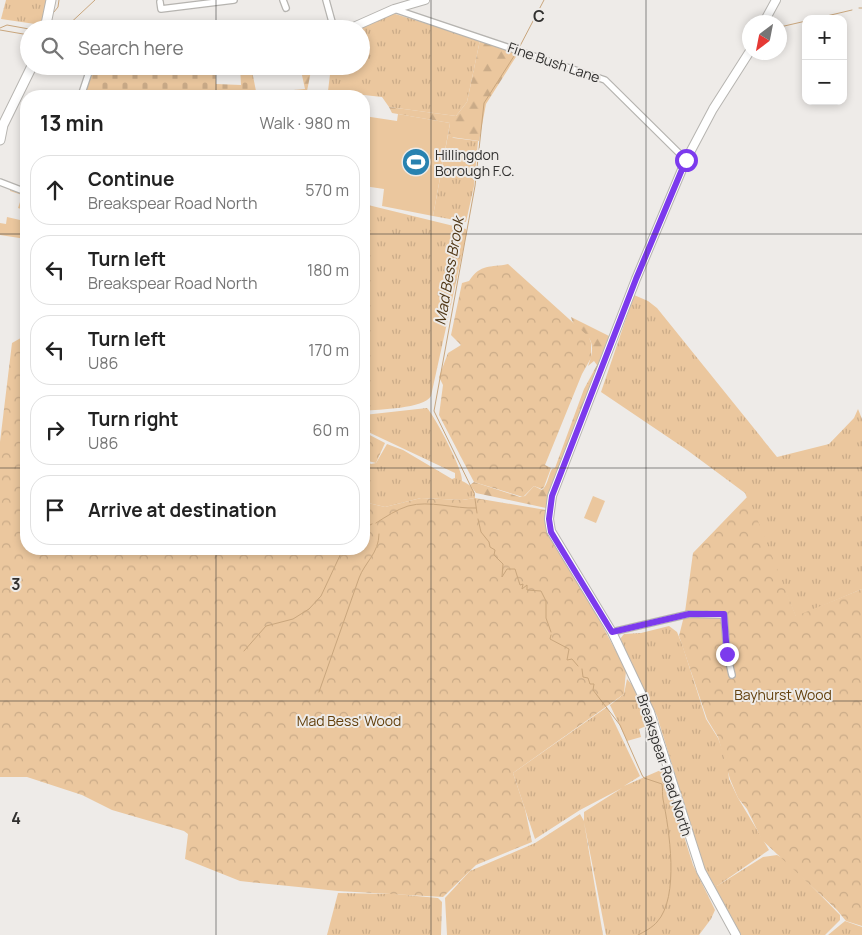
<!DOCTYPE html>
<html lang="en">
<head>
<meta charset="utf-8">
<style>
	body { margin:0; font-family:Manrope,sans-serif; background:#f6f6f6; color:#222 }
	.controls { position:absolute; right:15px; top:15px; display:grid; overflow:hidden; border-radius:10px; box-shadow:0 2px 8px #0003 }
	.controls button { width:45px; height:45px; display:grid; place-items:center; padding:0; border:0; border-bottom:1px solid #e0e0e0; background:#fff; color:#222; font:25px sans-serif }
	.compass { position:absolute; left:742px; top:15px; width:45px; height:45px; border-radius:50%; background:#fff; box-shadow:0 2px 8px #0003; rotate:212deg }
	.stop { position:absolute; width:15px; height:15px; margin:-11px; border:4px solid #7c3aed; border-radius:50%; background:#fff }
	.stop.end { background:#7c3aed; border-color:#fff; box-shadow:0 1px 5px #0008 }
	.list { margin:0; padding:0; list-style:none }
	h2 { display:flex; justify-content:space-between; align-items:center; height:65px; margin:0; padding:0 20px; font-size:21px }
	h2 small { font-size:16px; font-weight:400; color:#767676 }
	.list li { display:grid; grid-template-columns:32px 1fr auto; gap:15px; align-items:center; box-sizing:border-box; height:70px; margin:0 10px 10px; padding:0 10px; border:1px solid #e0e0e0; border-radius:20px }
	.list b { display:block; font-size:19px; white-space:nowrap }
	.list p { margin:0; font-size:16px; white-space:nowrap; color:#767676 }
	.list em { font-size:16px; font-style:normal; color:#767676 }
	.icon { flex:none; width:28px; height:28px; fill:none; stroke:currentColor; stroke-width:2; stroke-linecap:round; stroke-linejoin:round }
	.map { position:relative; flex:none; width:862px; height:935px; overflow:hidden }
	.search { position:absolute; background:#fff; box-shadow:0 2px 8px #0003; left:20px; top:20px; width:350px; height:55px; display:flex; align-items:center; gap:12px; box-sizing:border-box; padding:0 18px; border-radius:28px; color:#767676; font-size:19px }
	.panel { position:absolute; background:#fff; box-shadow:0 2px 8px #0003; left:20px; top:90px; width:350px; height:465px; border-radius:20px }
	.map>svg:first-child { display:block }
</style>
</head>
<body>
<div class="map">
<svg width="862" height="935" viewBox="0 0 862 935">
	<defs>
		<pattern id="grass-tufts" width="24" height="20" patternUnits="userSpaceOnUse" patternTransform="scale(1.25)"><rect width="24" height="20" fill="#ebc79e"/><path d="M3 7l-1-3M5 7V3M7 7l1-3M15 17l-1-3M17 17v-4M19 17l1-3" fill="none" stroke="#caab88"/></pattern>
		<pattern id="forest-firs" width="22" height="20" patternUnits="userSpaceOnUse" patternTransform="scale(1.25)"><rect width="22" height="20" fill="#ebc79e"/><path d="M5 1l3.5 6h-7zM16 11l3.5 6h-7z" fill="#caab88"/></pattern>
		<pattern id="cemetery-stones" width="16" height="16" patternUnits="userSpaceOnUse" patternTransform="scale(1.25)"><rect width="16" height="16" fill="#ebc79e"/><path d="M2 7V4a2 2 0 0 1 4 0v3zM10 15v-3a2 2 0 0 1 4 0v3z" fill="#caab88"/></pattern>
		<pattern id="park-crowns" width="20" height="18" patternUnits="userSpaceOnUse" patternTransform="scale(1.25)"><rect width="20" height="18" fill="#ebc79e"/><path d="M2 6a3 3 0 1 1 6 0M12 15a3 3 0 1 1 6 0" fill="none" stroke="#caab88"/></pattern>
	</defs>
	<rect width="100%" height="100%" fill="#eeebe8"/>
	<g fill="url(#grass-tufts)">
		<path d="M6,0H46L42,25L1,19Z"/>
		<path d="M392,13L480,40L467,102L456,116L389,107L382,97L328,91L331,66H361V29H355Z"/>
		<path d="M448,135L454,138L478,141L474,186L466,222L433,216Z"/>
		<path d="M364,204L466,229L467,232L431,396C424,409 379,409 364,411Z"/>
		<path d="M634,295L648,301L657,308L777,457L829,444L854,418L858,409L862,419V589L796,617L745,493L687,450L601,392Z"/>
		<path d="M427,408C434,415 464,471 462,481C469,484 476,489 475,498L462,500L421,498L385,507L364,502V460L371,464L376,463L387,444L403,450L452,479L455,478V473L364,430V415Z"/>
		<path d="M669,626L677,632L682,644L706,719L718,738L727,762L729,779L738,798L769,850L717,886L763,857L777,855L786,860L840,915V920L825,935H741L703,865L657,716L621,642L620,639L624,634L641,633Z"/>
		<path d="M627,679L634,687L649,725L639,729L641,737L627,741L610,705L624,694Z"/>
		<path d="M607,707L640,776L624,786L663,769L693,865L715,910L711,919L699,935H606L584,822L603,935H447L445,898L470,871L535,843L580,814L584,821V812L622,788L580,810L535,839L513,773Z"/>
		<path d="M338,893L395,894L438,898L442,902L441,935H327Z"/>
		<path d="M845,921L862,927V935H828Z"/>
	</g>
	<g fill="url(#forest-firs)">
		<path d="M480,40L519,52L486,104L479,141L451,137L448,135L450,123L392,113L389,107L456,116L467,102Z"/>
		<path d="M300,66H312L307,91L303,96H269L270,92L305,89Z"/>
		<path d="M571,317L613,338L546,508L476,493L470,485L474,482L520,497L525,496L534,486L542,490C548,485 548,476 552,469L555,468L584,389L597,365L594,361L588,366C602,329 576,338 571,317Z"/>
	</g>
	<path fill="url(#cemetery-stones)" d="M93,66H215L216,84L241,85L240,66H251L257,96H84Z"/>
	<g fill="url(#park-crowns)">
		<path d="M508,264L589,337L591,343V358L582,374L545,465L551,468L544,487L542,489L534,486L523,497L474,482L439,415L443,385L439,377L448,353L461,345L451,335L462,283L469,281C481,263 490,268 508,264Z"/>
		<path d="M26,335V549H364V502L385,507L421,498L462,500L475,498L546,510L545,521L555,547L579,582L626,670L624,694L513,773L525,809L532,842L476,865L443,897L338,891L240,881L185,859L188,834L184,831L112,810L82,795L27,777H0V442L12,343Z"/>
		<path d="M364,432L385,443L376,463L364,460Z"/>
		<path d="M748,496L796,616L862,589V926L846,921L837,910L762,840L747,809L738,798L730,779L718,737L707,719L679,636L685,612L693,553Z"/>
	</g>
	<g fill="#ebc79e">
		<path d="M398,114L450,123L433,216L382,206L384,189L364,186V116L397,121Z"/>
		<path d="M10,188L26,194V239L0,235V223L6,224L7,217L20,220L21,209L18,208L21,199L24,200L25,196L10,191Z"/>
		<path d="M593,496L605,501L596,523L584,518Z"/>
	</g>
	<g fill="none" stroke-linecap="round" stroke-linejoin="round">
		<g stroke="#c9a67d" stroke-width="1">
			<path d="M859,8H862"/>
			<path d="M54,12L58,7L59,0"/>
			<path d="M814,19L852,10"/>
			<path d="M780,27L806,21"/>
			<path d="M0,28L7,25L29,29"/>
			<path d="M37,29L42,24"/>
			<path d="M64,29L95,0"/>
			<path d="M0,30L29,35"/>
			<path d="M520,46L544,0"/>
			<path d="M474,493L434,411L475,186L484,103L516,53"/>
			<path d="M475,499L477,513"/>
			<path d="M478,519L481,532L489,542L490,547L495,550L494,555L503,564L502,577L507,569H515L520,585L523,584L522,589L527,585V590L541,591L546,601V618L551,632"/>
			<path d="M376,523C387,516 396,510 408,506C430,500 454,509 476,508"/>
			<path d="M364,528L372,524"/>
			<path d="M115,553L117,549"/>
			<path d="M551,635L550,639L569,649L567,660L572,659L578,666"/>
			<path d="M244,651L266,626L293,619L309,609L321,596L343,549"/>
			<path d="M582,669L583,677L588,678L590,684H594L593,690L620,725L642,775L644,778L662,784C663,789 662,794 663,799C669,829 680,897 657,922C653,927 644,932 638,935"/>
			<path d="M319,692L359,578C365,562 379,553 379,534"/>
		</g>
		<defs>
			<g id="street">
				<path d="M283,0L286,8"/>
				<path d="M326,0L334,29"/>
				<path d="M160,2L161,9L234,0"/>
				<path d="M394,9L605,80L686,160"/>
				<path d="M81,96L91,66"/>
				<path d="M0,182L26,192"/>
				<path d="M612,632L689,614L724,615L727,654L732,675"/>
			</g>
			<g id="secondary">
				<path d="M764,22L776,0"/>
				<path d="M349,29L394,9L425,0"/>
				<path d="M736,935L701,871L650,712L612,632L551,531L549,519L552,496L636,279L686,160L713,109L750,51"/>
			</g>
			<g id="primary">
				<path d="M45,29L51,0"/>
				<path d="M0,140L3,125L32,66"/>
			</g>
		</defs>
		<use href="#street" stroke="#b6b4b0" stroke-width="8"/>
		<use href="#secondary" stroke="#b6b4b0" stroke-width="10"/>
		<use href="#primary" stroke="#b6b4b0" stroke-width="11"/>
		<use href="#street" stroke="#fff" stroke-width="5.5"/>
		<use href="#secondary" stroke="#fff" stroke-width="8"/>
		<use href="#primary" stroke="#fff" stroke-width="9"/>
	</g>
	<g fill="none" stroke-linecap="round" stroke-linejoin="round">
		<path stroke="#7c3aed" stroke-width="6" d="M686,160L636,279L552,496L549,519L551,532L612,632L689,614H724L727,654"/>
	</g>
	<path fill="none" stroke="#31302f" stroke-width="1" stroke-opacity="0.55" d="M216,0V29M431,0V935M646,0V935M216,66V96M0,234H26M364,234H862M0,468H26M364,468H862M216,549V935M0,701H862"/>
	<defs>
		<symbol id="stadium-disc" viewBox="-11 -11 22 22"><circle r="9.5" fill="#2882b0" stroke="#eeebe8"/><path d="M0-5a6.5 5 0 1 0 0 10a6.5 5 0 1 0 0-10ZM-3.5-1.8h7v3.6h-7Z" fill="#fff"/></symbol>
	</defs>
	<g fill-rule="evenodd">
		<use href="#stadium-disc" x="400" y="146" width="32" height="32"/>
	</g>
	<g text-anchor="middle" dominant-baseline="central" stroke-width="4" stroke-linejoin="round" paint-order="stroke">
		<g font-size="14" fill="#31302f" stroke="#eeebe8">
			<text transform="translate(554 62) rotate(19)">Fine Bush Lane</text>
			<text transform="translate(665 765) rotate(72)">Breakspear Road North</text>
		</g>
		<g font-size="14" fill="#31302f" stroke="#eeebe8" text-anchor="start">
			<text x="435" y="154">Hillingdon<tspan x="435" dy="16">Borough F.C.</tspan></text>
		</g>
		<g font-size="14" fill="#63400d" stroke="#eeebe8">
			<text x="783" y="694">Bayhurst Wood</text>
			<text x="349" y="720">Mad Bess' Wood</text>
		</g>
		<g font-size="15" font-style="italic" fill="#4f3615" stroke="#eeebe8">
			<text transform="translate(449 271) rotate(-80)">Mad Bess Brook</text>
		</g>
	</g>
	<g font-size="16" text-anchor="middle" font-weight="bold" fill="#31302f" stroke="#eeebe8" stroke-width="4" stroke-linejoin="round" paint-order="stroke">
		<text x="539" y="22">C</text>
		<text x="16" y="590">3</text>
		<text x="16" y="824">4</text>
	</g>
</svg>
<div class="controls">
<button>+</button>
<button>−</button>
</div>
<svg class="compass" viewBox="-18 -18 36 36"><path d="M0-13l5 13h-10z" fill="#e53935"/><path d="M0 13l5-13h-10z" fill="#767676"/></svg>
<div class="stop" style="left:686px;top:160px"></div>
<div class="stop end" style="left:727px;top:654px"></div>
<div class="search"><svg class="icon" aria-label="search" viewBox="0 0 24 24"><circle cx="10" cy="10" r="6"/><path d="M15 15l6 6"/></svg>Search here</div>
<section class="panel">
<h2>13 min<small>Walk · 980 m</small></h2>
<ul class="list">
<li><svg class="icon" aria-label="ahead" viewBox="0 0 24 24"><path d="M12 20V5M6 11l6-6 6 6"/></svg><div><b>Continue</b><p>Breakspear Road North</p></div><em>570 m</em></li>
<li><svg class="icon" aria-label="left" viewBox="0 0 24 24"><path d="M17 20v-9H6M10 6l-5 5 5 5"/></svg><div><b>Turn left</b><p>Breakspear Road North</p></div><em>180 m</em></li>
<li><svg class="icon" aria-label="left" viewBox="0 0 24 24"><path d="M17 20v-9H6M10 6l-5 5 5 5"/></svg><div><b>Turn left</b><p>U86</p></div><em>170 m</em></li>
<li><svg class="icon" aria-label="right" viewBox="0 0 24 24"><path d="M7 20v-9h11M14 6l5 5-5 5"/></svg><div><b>Turn right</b><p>U86</p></div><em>60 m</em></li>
<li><svg class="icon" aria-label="arrive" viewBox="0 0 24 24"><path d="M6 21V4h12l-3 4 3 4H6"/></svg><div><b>Arrive at destination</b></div></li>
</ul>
</section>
</div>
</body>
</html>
